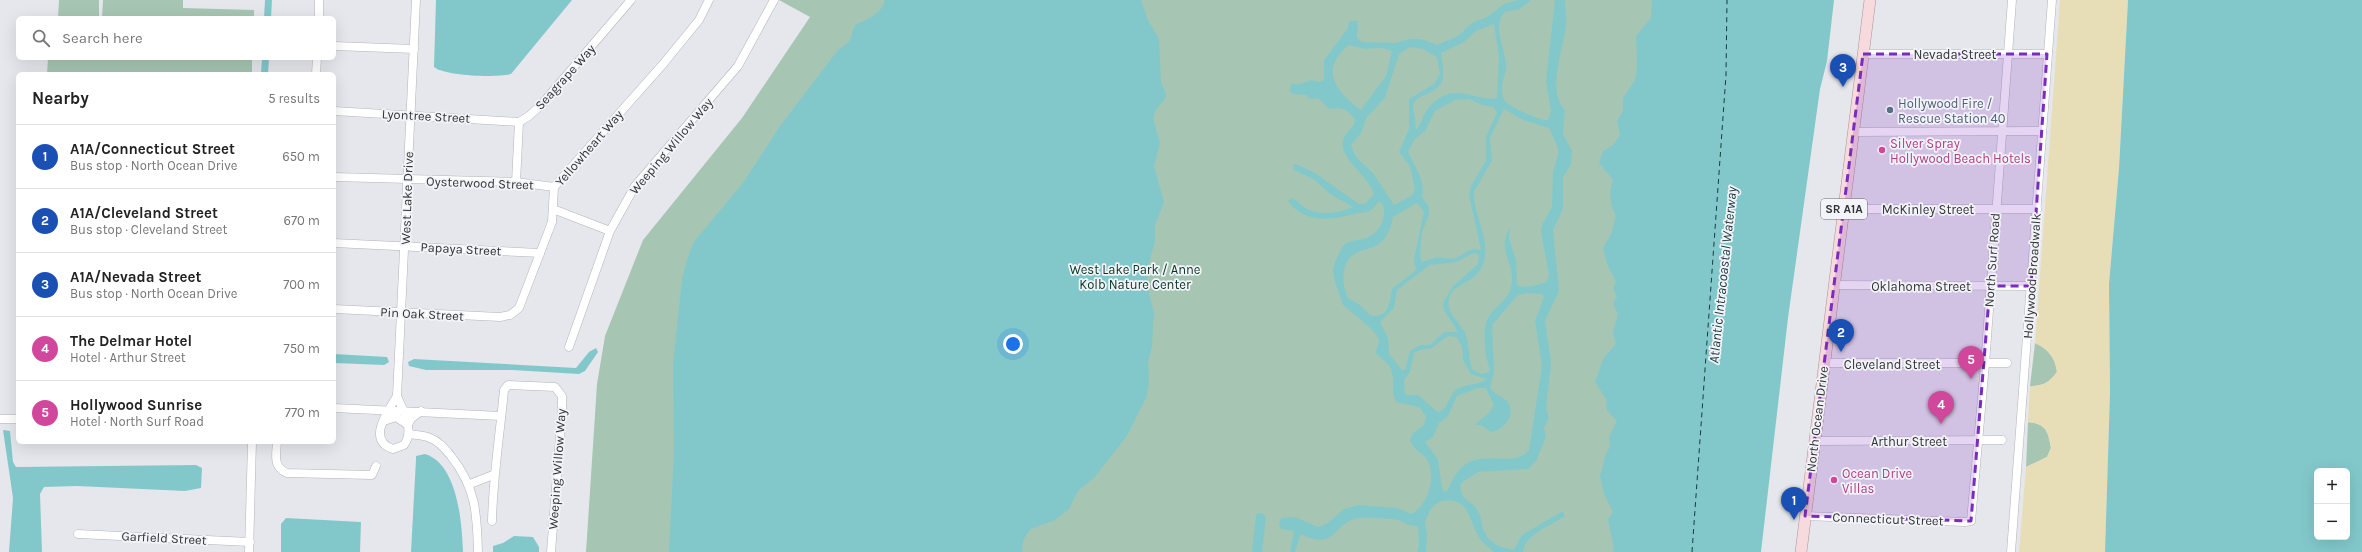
<!DOCTYPE html>
<html lang="en">
<head>
<meta charset="utf-8">
<style>
	body { margin:0; font-family:Karla,sans-serif; background:#f6f6f6; color:#222 }
	.controls { position:absolute; right:12px; bottom:12px; display:grid; overflow:hidden; border-radius:6px; box-shadow:0 4px 16px #0002 }
	.controls button { width:36px; height:36px; display:grid; place-items:center; padding:0; border:0; border-bottom:1px solid #e0e0e0; background:#fff; color:#222; font:20px sans-serif }
	.you { position:absolute; left:1013px; top:344px; width:14px; height:14px; margin:-10px; border:3px solid #fff; border-radius:50%; background:#1a73e8; box-shadow:0 0 0 6px #1a73e833 }
	.badge { display:grid; place-items:center; width:26px; height:26px; border-radius:50%; background:#267444; color:#fff; font-size:13px; font-weight:700 }
	.pin { position:absolute; translate:-50% -33px; filter:drop-shadow(0 1px 2px #0008) }
	.pin::after { content:''; position:absolute; top:21px; width:14px; height:12px; background:inherit; clip-path:polygon(0 0,100% 0,50% 100%) }
	.list { margin:0; padding:0; list-style:none }
	h2 { display:flex; justify-content:space-between; align-items:center; height:52px; margin:0; padding:0 16px; font-size:17px }
	h2 small { font-size:13px; font-weight:400; color:#767676 }
	.list li { display:grid; grid-template-columns:26px 1fr auto; gap:12px; align-items:center; box-sizing:border-box; height:64px; padding:0 16px; border-top:1px solid #e0e0e0 }
	.list b { display:block; font-size:15px; white-space:nowrap }
	.list p { margin:0; font-size:13px; white-space:nowrap; color:#767676 }
	.list em { font-size:13px; font-style:normal; color:#767676 }
	.icon { flex:none; width:22px; height:22px; fill:none; stroke:currentColor; stroke-width:2; stroke-linecap:round; stroke-linejoin:round }
	.map { position:relative; flex:none; width:2362px; height:552px; overflow:hidden }
	.search { position:absolute; background:#fff; box-shadow:0 4px 16px #0002; left:16px; top:16px; width:320px; height:44px; display:flex; align-items:center; gap:10px; box-sizing:border-box; padding:0 14px; border-radius:6px; color:#767676; font-size:15px }
	.panel { position:absolute; background:#fff; box-shadow:0 4px 16px #0002; left:16px; top:72px; width:320px; height:372px; border-radius:6px }
	.map>svg:first-child { display:block }
</style>
</head>
<body>
<div class="map">
<svg width="2362" height="552" viewBox="0 0 2362 552">
	<rect width="100%" height="100%" fill="#e6e7ec"/>
	<g fill="#a6c6b3">
		<path d="M59,0H99V18H58Z"/>
		<path d="M103,0H183V8L254,10V18H102Z"/>
		<path d="M779,0H1685L1630,552H586L597,384L605,336L643,240L742,118L810,17Z"/>
		<path d="M48,58H252V74H47Z"/>
		<path d="M2035,343C2048,349 2055,357 2057,372C2049,383 2043,386 2030,386Z"/>
		<path d="M2028,422C2046,424 2048,431 2051,448L2047,457L2026,467Z"/>
	</g>
	<path fill="#e7deb8" d="M2060,0H2128L2119,168L2109,284L2110,392L2105,552H2019L2026,467L2047,457L2051,448C2048,431 2046,424 2028,422L2030,386C2043,386 2049,383 2057,372C2055,357 2048,349 2035,343Z"/>
	<g fill="#82c8cb" fill-rule="evenodd">
		<path d="M265,0H272L271,18H264Z"/>
		<path d="M436,0H572L511,74C496,78 445,76 434,67Z"/>
		<path d="M885,0H1141L1148,20L1159,39L1161,82L1166,94L1165,99L1155,111L1153,118L1160,143L1154,166L1164,202L1155,225V241L1147,270L1148,289L1154,313L1152,346L1148,363L1149,379L1147,396L1127,436L1094,478L1078,491L1069,509L1055,520L1031,529C1024,536 1022,543 1022,552H669L674,451L673,365L682,279L687,260L693,243L743,183L780,126L838,50L849,42L855,25C867,19 881,15 885,0Z"/>
		<path d="M1518,0H1531L1520,9L1505,12C1491,26 1506,49 1506,66C1506,78 1498,86 1504,99C1507,107 1535,117 1544,120H1548L1551,112L1546,81L1555,0H1565C1565,8 1567,17 1566,25C1564,48 1546,90 1565,110L1563,134L1572,151L1571,165L1563,177V209L1553,230L1559,291L1545,321L1551,362L1546,409L1549,417L1544,428L1546,437L1536,461L1528,469L1478,472L1461,483C1458,501 1474,500 1479,513C1482,519 1481,526 1484,531C1490,544 1501,548 1514,550L1522,535L1563,511L1565,516C1552,525 1525,534 1523,552H1494C1489,547 1482,543 1479,537C1469,522 1470,497 1444,501C1433,502 1429,512 1425,522L1427,535L1426,552H1417L1419,545L1418,526C1408,526 1406,523 1398,520C1393,519 1362,517 1358,518C1332,523 1337,552 1301,534L1295,552H1290L1294,531L1282,529L1279,526L1281,518L1295,517L1318,527L1328,523L1344,509L1358,505L1397,508L1412,514C1428,504 1436,479 1428,461C1424,453 1414,452 1410,440L1412,434L1424,425L1426,416L1419,407L1396,402C1390,390 1396,378 1390,367C1386,361 1380,358 1376,353C1376,348 1379,345 1379,340C1378,332 1350,311 1343,305C1340,295 1333,279 1333,269C1334,264 1341,247 1345,244C1352,239 1359,241 1366,238C1380,233 1388,216 1382,203L1378,202C1370,216 1363,211 1350,215C1327,221 1303,222 1288,201L1292,198C1298,200 1301,206 1307,209C1323,216 1338,213 1353,207L1330,194L1315,180L1294,170L1293,165L1296,164L1315,173L1359,204H1365L1374,194C1369,176 1339,159 1343,141C1345,131 1354,130 1355,120C1349,109 1340,107 1329,109L1318,98L1310,99L1306,95L1294,94L1290,92L1291,84H1300L1311,80L1320,82L1324,80V60L1348,28L1349,21H1358L1357,38L1362,42L1396,43L1409,39H1421L1437,45L1458,36L1472,23L1487,17L1504,4ZM1494,24L1499,57L1497,98C1473,102 1455,80 1430,106C1423,113 1422,123 1416,130L1413,104C1416,99 1420,97 1425,95C1448,85 1444,75 1441,53L1464,42L1476,31ZM1349,45L1365,49L1382,48L1392,51L1386,76L1361,110C1337,92 1318,70 1349,45ZM1410,47L1423,49L1437,57L1440,74L1434,84L1409,99V129L1399,152L1410,166L1415,190L1411,196L1394,205L1373,173L1356,157L1351,145L1361,133L1367,117L1385,98L1399,54ZM1469,99L1482,105L1494,107L1497,113L1486,137V161L1471,186L1469,195L1481,250L1472,249L1454,259L1437,257L1422,262L1420,256L1422,232L1429,215V207L1422,197C1426,180 1414,166 1408,151L1415,139L1425,131L1435,111L1455,100ZM1504,109L1523,120L1549,128L1558,148V155L1553,172L1552,207L1542,225L1541,232L1549,275L1547,281C1541,285 1523,289 1517,285L1516,259L1509,239L1510,228C1497,249 1512,259 1512,279C1511,304 1492,304 1486,323C1483,333 1485,350 1487,360C1488,364 1490,367 1489,372L1481,374L1472,369C1468,357 1470,342 1464,331C1458,320 1446,313 1449,299C1452,281 1481,285 1485,257C1488,234 1473,213 1474,192L1492,160L1490,138ZM1417,203L1424,212L1414,259L1416,270L1392,289C1389,303 1390,317 1371,316L1360,305L1348,298C1341,283 1340,259 1359,252C1365,249 1374,248 1379,244C1386,240 1392,225 1393,217ZM1474,253L1479,255L1478,264L1453,286L1443,303L1444,310L1458,332H1444L1430,345H1420L1410,351L1405,370H1402L1389,354L1388,338L1380,322L1394,308L1397,290L1430,265L1456,262ZM1527,293L1542,294L1544,297L1535,321L1542,366L1529,450C1509,474 1468,435 1448,490L1444,492L1442,487L1438,459L1425,442L1433,437L1439,423L1448,416L1457,396L1478,388H1486L1494,405L1489,413L1474,425H1481L1491,432C1504,431 1517,414 1507,401C1501,395 1494,395 1490,387L1494,372L1492,325L1518,295ZM1448,336L1457,337L1462,347L1463,360L1471,374L1486,379C1478,386 1466,383 1457,389C1448,395 1449,410 1438,412L1418,395H1405L1404,380L1410,372L1414,353L1420,350L1432,348Z"/>
		<path d="M1652,0H1834L1827,61L1820,89L1788,318L1761,552H1613L1614,549L1608,519L1613,512L1604,494L1600,476L1606,453L1610,447L1609,437L1617,421L1607,410L1606,399L1595,382L1603,359L1616,344L1613,333L1618,314L1613,304L1617,297L1613,288L1616,282L1607,264L1603,248L1611,234L1616,216C1610,204 1608,193 1613,180L1599,163L1603,151L1613,145L1620,135L1617,122L1623,110V98L1635,80L1637,67L1636,36L1651,18Z"/>
		<path d="M2128,0H2362V552H2105L2110,392L2109,284L2119,168ZM2317,471H2347V537H2317Z"/>
		<path d="M262,58H269L268,74H261Z"/>
		<path d="M596,348L598,352L585,371L579,374L512,370H426L409,366L408,362L414,359L576,368L589,352Z"/>
		<path d="M334,354L387,357L389,362L384,365L334,363Z"/>
		<path d="M3,430L10,431L13,462L16,467L196,465L202,468L201,488L185,491L77,486L44,487L40,494L42,552H9L13,498Z"/>
		<path d="M425,454C458,464 462,524 463,552H411L416,459V456Z"/>
		<path d="M1258,513H1262L1266,518L1262,552H1252L1256,515Z"/>
		<path d="M286,518L361,522L360,552H281V524Z"/>
		<path d="M514,536L533,537L539,547V552H493V546L503,543Z"/>
	</g>
	<g fill="none" stroke-linecap="round" stroke-linejoin="round">
		<path stroke="#193b3d" stroke-width="1" stroke-dasharray="5 4" stroke-linecap="butt" d="M1692,552L1726,75L1727,0"/>
		<defs>
			<g id="minor">
				<path d="M319,18V0"/>
				<path d="M334,46L414,49"/>
				<path d="M1863,54H2047"/>
				<path d="M316,74L317,58"/>
				<path d="M334,111L519,122"/>
				<path d="M1853,132L2042,131"/>
				<path d="M334,177L516,182L554,187"/>
				<path d="M516,182L519,122L529,116L542,104L631,0"/>
				<path d="M553,209L610,231"/>
				<path d="M1844,209H2037"/>
				<path d="M334,243L540,253"/>
				<path d="M1834,285L2031,286"/>
				<path d="M334,309L500,317L510,315L519,308L552,222L554,187L664,63L699,20L709,0"/>
				<path d="M569,347L610,231L635,186L738,66L774,0"/>
				<path d="M1824,363H2007"/>
				<path d="M397,396C388,411 366,440 393,449L404,445C415,430 403,411 397,396L416,0"/>
				<path d="M334,408L501,416"/>
				<path d="M0,419H18"/>
				<path d="M384,421L396,417L408,425L411,419L421,411"/>
				<path d="M409,434C415,435 424,435 430,438C439,441 445,449 451,456C476,488 477,513 478,552"/>
				<path d="M1815,441L2002,440"/>
				<path d="M277,442C276,456 273,467 287,473L372,475L376,466"/>
				<path d="M470,484L493,475"/>
				<path d="M1805,516L1965,522L1971,521L1985,364L2012,0"/>
				<path d="M492,521C493,476 500,434 504,390L508,385L555,387L562,396V411L551,552"/>
				<path d="M78,534L250,542"/>
				<path d="M249,552L252,442"/>
				<path d="M2011,552L2052,0"/>
			</g>
			<path id="major" d="M1801,552L1870,0"/>
		</defs>
		<use href="#minor" stroke="#b3b4b9" stroke-width="9"/>
		<use href="#major" stroke="#ae9094" stroke-width="12"/>
		<use href="#minor" stroke="#fff" stroke-width="8"/>
		<use href="#major" stroke="#f7dadd" stroke-width="11"/>
	</g>
	<path fill="#7b2cbf" fill-opacity="0.2" stroke="#7b2cbf" stroke-width="3" stroke-dasharray="8 5" stroke-linejoin="round" d="M1863,54H2047L2031,286H1990L1971,521L1805,516Z"/>
	<circle fill="#5c6f8a" stroke="#f3f4f9" stroke-width="1.5" cx="1890" cy="110" r="4"/>
	<g fill="#d1479c" stroke="#f3f4f9" stroke-width="1.5">
		<circle cx="1882" cy="150" r="4"/>
		<circle cx="1834" cy="480" r="4"/>
	</g>
	<g text-anchor="middle" dominant-baseline="central" stroke-width="3.5" stroke-linejoin="round" paint-order="stroke">
		<rect fill="#f3f4f9" stroke="#6c6d70" stroke-width="1" x="1821" y="199" width="46" height="20" rx="3"/>
		<g font-size="12" font-weight="bold" fill="#323335">
			<text x="1844" y="209">SR A1A</text>
		</g>
		<g font-size="13" fill="#323335" stroke="#f3f4f9">
			<text x="1955" y="54">Nevada Street</text>
			<text transform="translate(565 77) rotate(-48)">Seagrape Way</text>
			<text transform="translate(426 116) rotate(3)">Lyontree Street</text>
			<text transform="translate(671 146) rotate(-50)">Weeping Willow Way</text>
			<text transform="translate(589 148) rotate(-49)">Yellowheart Way</text>
			<text transform="translate(480 183) rotate(2)">Oysterwood Street</text>
			<text transform="translate(407 198) rotate(-88)">West Lake Drive</text>
			<text x="1928" y="209">McKinley Street</text>
			<text transform="translate(461 249) rotate(3)">Papaya Street</text>
			<text transform="translate(1992 260) rotate(-86)">North Surf Road</text>
			<text transform="translate(2032 276) rotate(-86)">Hollywood Broadwalk</text>
			<text x="1921" y="286">Oklahoma Street</text>
			<text transform="translate(422 314) rotate(3)">Pin Oak Street</text>
			<text x="1892" y="364">Cleveland Street</text>
			<text transform="translate(1817 419) rotate(-83)">North Ocean Drive</text>
			<text x="1909" y="441">Arthur Street</text>
			<text transform="translate(557 469) rotate(-86)">Weeping Willow Way</text>
			<text transform="translate(1888 519) rotate(2)">Connecticut Street</text>
			<text transform="translate(164 538) rotate(3)">Garfield Street</text>
		</g>
		<g font-size="13" fill="#4e5e75" stroke="#f3f4f9" text-anchor="start">
			<text x="1898" y="103">Hollywood Fire /<tspan x="1898" dy="15">Rescue Station 40</tspan></text>
		</g>
		<g font-size="13" fill="#b23c85" stroke="#f3f4f9" text-anchor="start">
			<text x="1890" y="143">Silver Spray<tspan x="1890" dy="15">Hollywood Beach Hotels</tspan></text>
			<text x="1842" y="473">Ocean Drive<tspan x="1842" dy="15">Villas</tspan></text>
		</g>
		<g font-size="13" fill="#083522" stroke="#f3f4f9">
			<text x="1135" y="269">West Lake Park / Anne<tspan x="1135" dy="15">Kolb Nature Center</tspan></text>
		</g>
		<g font-size="14" font-style="italic" fill="#193b3d" stroke="#f3f4f9">
			<text transform="translate(1723 275) rotate(-84)">Atlantic Intracoastal Waterway</text>
		</g>
	</g>
</svg>
<div class="controls">
<button>+</button>
<button>−</button>
</div>
<div class="you"></div>
<div class="pin badge" style="left:1794px;top:520px;background:#1a4fb4">1</div>
<div class="pin badge" style="left:1841px;top:352px;background:#1a4fb4">2</div>
<div class="pin badge" style="left:1843px;top:87px;background:#1a4fb4">3</div>
<div class="pin badge" style="left:1941px;top:424px;background:#d1479c">4</div>
<div class="pin badge" style="left:1971px;top:379px;background:#d1479c">5</div>
<div class="search"><svg class="icon" aria-label="search" viewBox="0 0 24 24"><circle cx="10" cy="10" r="6"/><path d="M15 15l6 6"/></svg>Search here</div>
<section class="panel">
<h2>Nearby<small>5 results</small></h2>
<ul class="list">
<li><span class="badge" style="background:#1a4fb4">1</span><div><b>A1A/Connecticut Street</b><p>Bus stop · North Ocean Drive</p></div><em>650 m</em></li>
<li><span class="badge" style="background:#1a4fb4">2</span><div><b>A1A/Cleveland Street</b><p>Bus stop · Cleveland Street</p></div><em>670 m</em></li>
<li><span class="badge" style="background:#1a4fb4">3</span><div><b>A1A/Nevada Street</b><p>Bus stop · North Ocean Drive</p></div><em>700 m</em></li>
<li><span class="badge" style="background:#d1479c">4</span><div><b>The Delmar Hotel</b><p>Hotel · Arthur Street</p></div><em>750 m</em></li>
<li><span class="badge" style="background:#d1479c">5</span><div><b>Hollywood Sunrise</b><p>Hotel · North Surf Road</p></div><em>770 m</em></li>
</ul>
</section>
</div>
</body>
</html>
